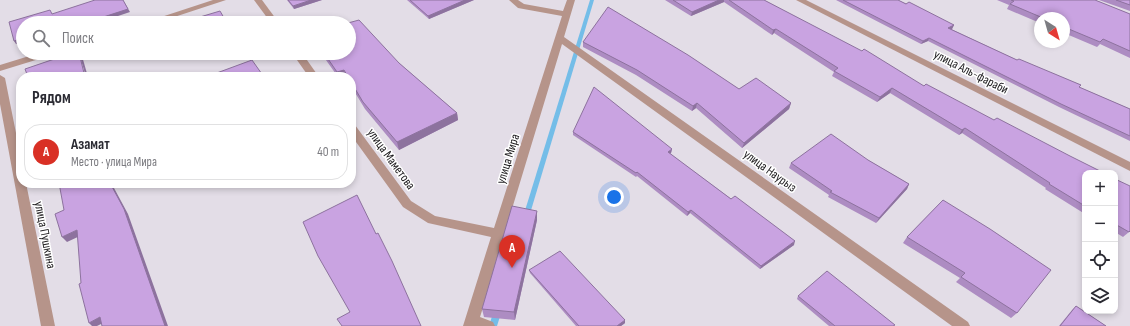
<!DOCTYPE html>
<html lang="ru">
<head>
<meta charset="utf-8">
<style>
	body { margin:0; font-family:"Sofia Sans Condensed",sans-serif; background:#f7f7f7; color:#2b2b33 }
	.controls { position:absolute; right:12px; bottom:12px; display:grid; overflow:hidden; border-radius:8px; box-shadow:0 2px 6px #0003 }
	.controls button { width:36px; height:36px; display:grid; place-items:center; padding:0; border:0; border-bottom:1px solid #e1e1e2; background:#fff; color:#2b2b33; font:20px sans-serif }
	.compass { position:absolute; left:1034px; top:12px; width:36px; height:36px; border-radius:50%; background:#fff; box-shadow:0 2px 6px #0003; rotate:143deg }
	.you { position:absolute; left:614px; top:197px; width:14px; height:14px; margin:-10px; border:3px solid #fff; border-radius:50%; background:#1a73e8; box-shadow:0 0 0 6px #1a73e833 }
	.badge { display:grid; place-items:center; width:26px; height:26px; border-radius:50%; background:#d93025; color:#fff; font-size:13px; font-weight:700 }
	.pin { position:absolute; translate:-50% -33px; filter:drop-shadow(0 1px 2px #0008) }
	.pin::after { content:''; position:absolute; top:21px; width:14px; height:12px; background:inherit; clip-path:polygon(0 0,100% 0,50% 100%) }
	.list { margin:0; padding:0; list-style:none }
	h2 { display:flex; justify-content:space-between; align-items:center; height:52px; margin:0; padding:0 16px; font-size:17px }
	h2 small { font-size:13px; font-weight:400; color:#7c7c81 }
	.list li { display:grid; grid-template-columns:26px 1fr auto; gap:12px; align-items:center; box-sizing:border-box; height:56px; margin:0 8px 8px; padding:0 8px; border:1px solid #e1e1e2; border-radius:16px }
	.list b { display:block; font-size:15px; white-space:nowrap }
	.list p { margin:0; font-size:13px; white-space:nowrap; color:#7c7c81 }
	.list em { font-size:13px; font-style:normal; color:#7c7c81 }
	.icon { flex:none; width:22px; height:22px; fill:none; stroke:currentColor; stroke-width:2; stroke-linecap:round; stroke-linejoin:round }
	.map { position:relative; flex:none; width:1130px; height:326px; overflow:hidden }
	.search { position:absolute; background:#fff; box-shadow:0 2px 6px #0003; left:16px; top:16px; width:340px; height:44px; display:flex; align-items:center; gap:10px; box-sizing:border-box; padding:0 14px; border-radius:22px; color:#7c7c81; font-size:15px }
	.panel { position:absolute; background:#fff; box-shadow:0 2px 6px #0003; left:16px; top:72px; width:340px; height:116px; border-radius:16px }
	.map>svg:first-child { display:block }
</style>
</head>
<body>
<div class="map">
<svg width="1130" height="326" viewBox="0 0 1130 326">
	<rect width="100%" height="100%" fill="#e3dde7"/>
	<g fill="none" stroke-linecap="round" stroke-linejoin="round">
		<g fill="#74bde8" fill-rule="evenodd">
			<path d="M590,0H594L529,217L528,219H524L523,217Z"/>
			<path d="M498,307L501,308L502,310L497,326H489L494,310L495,308Z"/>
		</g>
		<g fill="#b6948a" fill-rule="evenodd">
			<path d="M213,0H226L156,23H143Z"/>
			<path d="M254,0H262L279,23H271Z"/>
			<path d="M509,0H518L524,4L563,11L567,0H575L564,37L968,322L970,326H952L562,44L505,232L506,234L480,317L493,322L495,326H463L491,237L428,223L403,207L351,135V123L355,125L411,201L435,216L494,228L562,16L518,8Z"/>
			<path d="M796,0H806L1130,162V171Z"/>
			<path d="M39,53H54L52,55L0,71V65Z"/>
			<path d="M292,53H302L319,77H309Z"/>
			<path d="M0,75L5,78L21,158V183H26L55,326H41L0,104Z"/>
		</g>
	</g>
	<g fill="#ad8cc2">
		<path d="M287,0H322L294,9Z"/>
		<path d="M407,0H474L429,19Z"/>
		<path d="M665,0H764L1085,173V214L1045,189L1046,188L962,133L959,135L890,93L877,102L832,76L834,72L774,33L772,35L724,2L691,16Z"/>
		<path d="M836,0H898L954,25L952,29H951L1017,60L1081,85L1079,87L1130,109V141L1059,107L928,41L921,44Z"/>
		<path d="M997,0H1095L1130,14V58L1100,44L1097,47L1064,33V18H1040V23L1007,9L1009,5Z"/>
		<path d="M1099,0H1130V11Z"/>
		<path d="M583,42L739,89L791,103L789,109L742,148L696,108L692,111L636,75L583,47Z"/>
		<path d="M321,53H349L399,63L457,113L458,120L399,150L365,109L351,86V77H338Z"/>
		<path d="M573,132L672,149L671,153L670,154L794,245L760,269L690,213L687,216L637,176L636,177L573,135Z"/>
		<path d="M868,160L909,184L907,189L876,223L828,197L829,195L789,168L791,163Z"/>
		<path d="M1115,179L1129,232L1123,237L1115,232Z"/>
		<path d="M943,200L1017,313L1011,318L956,282L960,278L903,243L907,237Z"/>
		<path d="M537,211V220L515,320L484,317L482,309Z"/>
		<path d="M529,270L625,323L621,326H576L530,273Z"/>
		<path d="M798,296L894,326H829L797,299Z"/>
		<path d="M1076,306L1106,326H1059L1072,310Z"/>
	</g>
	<g fill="#8d729e">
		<path d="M123,0L130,12L97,23H72Z"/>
		<path d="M311,0H322L294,9L293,6Z"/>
		<path d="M465,0H474L429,19L428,16Z"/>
		<path d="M719,0H724V2L691,16L692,12Z"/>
		<path d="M954,25L952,29L947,32L948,28Z"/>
		<path d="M776,29L774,33L772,35L773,30Z"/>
		<path d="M23,38V42L16,44L14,41Z"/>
		<path d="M929,38L928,41L921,44L923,41Z"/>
		<path d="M79,53H80L82,56L88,77H86Z"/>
		<path d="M344,70L346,77H339L337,72Z"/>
		<path d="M892,88L890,93L877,102L880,97Z"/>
		<path d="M697,103L696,108L692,111L693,106Z"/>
		<path d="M791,103L789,109L742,148L744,143Z"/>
		<path d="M457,113L458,120L399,150L397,142Z"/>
		<path d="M965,128L962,133L959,135L962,130Z"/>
		<path d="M672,149L671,153L667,155L668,152Z"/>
		<path d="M110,183H118L119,186L114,188L128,214L168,326H165Z"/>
		<path d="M909,184L907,189L876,223L879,218Z"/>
		<path d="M691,210L690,213L687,216L688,212Z"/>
		<path d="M537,211V220L515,320L514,312Z"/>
		<path d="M77,230L82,235L67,242L62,237Z"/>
		<path d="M795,241L794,245L760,269L761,266Z"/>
		<path d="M100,317L105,322L97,326H92L89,323Z"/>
		<path d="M625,320V323L621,326H617Z"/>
	</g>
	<g fill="#c9a3e1" stroke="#8d729e">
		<path d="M95,0H123L128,9L85,23L84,20L72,23H23V38L14,41L9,22L50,10L52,14Z"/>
		<path d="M288,0H311L293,6Z"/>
		<path d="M410,0H465L428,16Z"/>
		<path d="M673,0H719L692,12Z"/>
		<path d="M729,0H764L862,51L864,49L924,86L926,84L994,120L997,118L1070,156L1104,173H1085V206L1049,184L1050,183L965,128L962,130L892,88L880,97L834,71L838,68L776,29L773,30Z"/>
		<path d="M843,0H898L906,4L909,2L954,25L948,28L1017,60L1019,59L1081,85L1079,87L1130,109V136L1061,104L929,38L923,41Z"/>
		<path d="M1011,0H1095L1130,14V51L1103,39L1100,42L1064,27V18H1043L1010,4L1014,1Z"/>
		<path d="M1116,0H1130V5Z"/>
		<path d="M608,7L688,55L739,89L756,78L791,103L744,143L697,103L693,106L637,70L583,42Z"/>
		<path d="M220,11L227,23H180Z"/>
		<path d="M359,20L399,63L457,113L397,142L363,102L351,82V77H348L344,70L337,72L324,53H349V23H348Z"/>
		<path d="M72,53H79L85,77L89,75L90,77H28L25,69Z"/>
		<path d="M252,60L264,77H216L214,74Z"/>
		<path d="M594,87L672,149L668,152L731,199L735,196L795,241L761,266L691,210L688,212L637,172L636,173L573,132Z"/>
		<path d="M831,134L868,160L909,184L879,218L830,192L832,191L791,163Z"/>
		<path d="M1115,179L1130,186V231L1129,232L1115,224Z"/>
		<path d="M59,183H110L124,209L165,326H102L100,317L89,323L79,284L81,283L77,230L62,237L55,214L64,210Z"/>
		<path d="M357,195L376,234L378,233L392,261L421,326H342L337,319L350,312L318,256L303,222Z"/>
		<path d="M943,200L990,229L1051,270L1017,313L961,277L965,273L907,237Z"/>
		<path d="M512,206L537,211L514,312L482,309Z"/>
		<path d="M560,251L625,320L617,326H579L529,270Z"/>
		<path d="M827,271L895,325L893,326H835L798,296Z"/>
		<path d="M1076,306L1106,326H1060Z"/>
	</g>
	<g text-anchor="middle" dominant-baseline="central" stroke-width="3" stroke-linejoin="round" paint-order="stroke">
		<g font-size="13" fill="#1b191c" stroke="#fff">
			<text transform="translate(971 72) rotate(27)">улица Аль-фараби</text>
			<text transform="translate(391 159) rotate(54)">улица Маметова</text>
			<text transform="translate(508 159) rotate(-73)">улица Мира</text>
			<text transform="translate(770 171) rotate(36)">улица Наурыз</text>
			<text transform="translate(45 235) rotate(79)">улица Пушкина</text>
		</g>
	</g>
</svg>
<div class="controls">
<button>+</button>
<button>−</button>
<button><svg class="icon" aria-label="locate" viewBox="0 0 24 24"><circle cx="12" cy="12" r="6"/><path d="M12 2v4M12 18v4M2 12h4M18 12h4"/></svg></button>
<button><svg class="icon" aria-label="layers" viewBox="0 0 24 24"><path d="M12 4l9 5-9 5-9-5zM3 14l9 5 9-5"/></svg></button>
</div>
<svg class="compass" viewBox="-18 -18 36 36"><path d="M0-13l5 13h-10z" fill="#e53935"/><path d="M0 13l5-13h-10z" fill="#7c7c81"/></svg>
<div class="you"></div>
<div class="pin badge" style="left:512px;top:268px">A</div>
<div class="search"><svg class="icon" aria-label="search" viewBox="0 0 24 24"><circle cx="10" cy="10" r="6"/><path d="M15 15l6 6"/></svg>Поиск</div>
<section class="panel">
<h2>Рядом<small></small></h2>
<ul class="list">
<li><span class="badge">A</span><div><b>Азамат</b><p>Место · улица Мира</p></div><em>40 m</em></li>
</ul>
</section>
</div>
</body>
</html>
